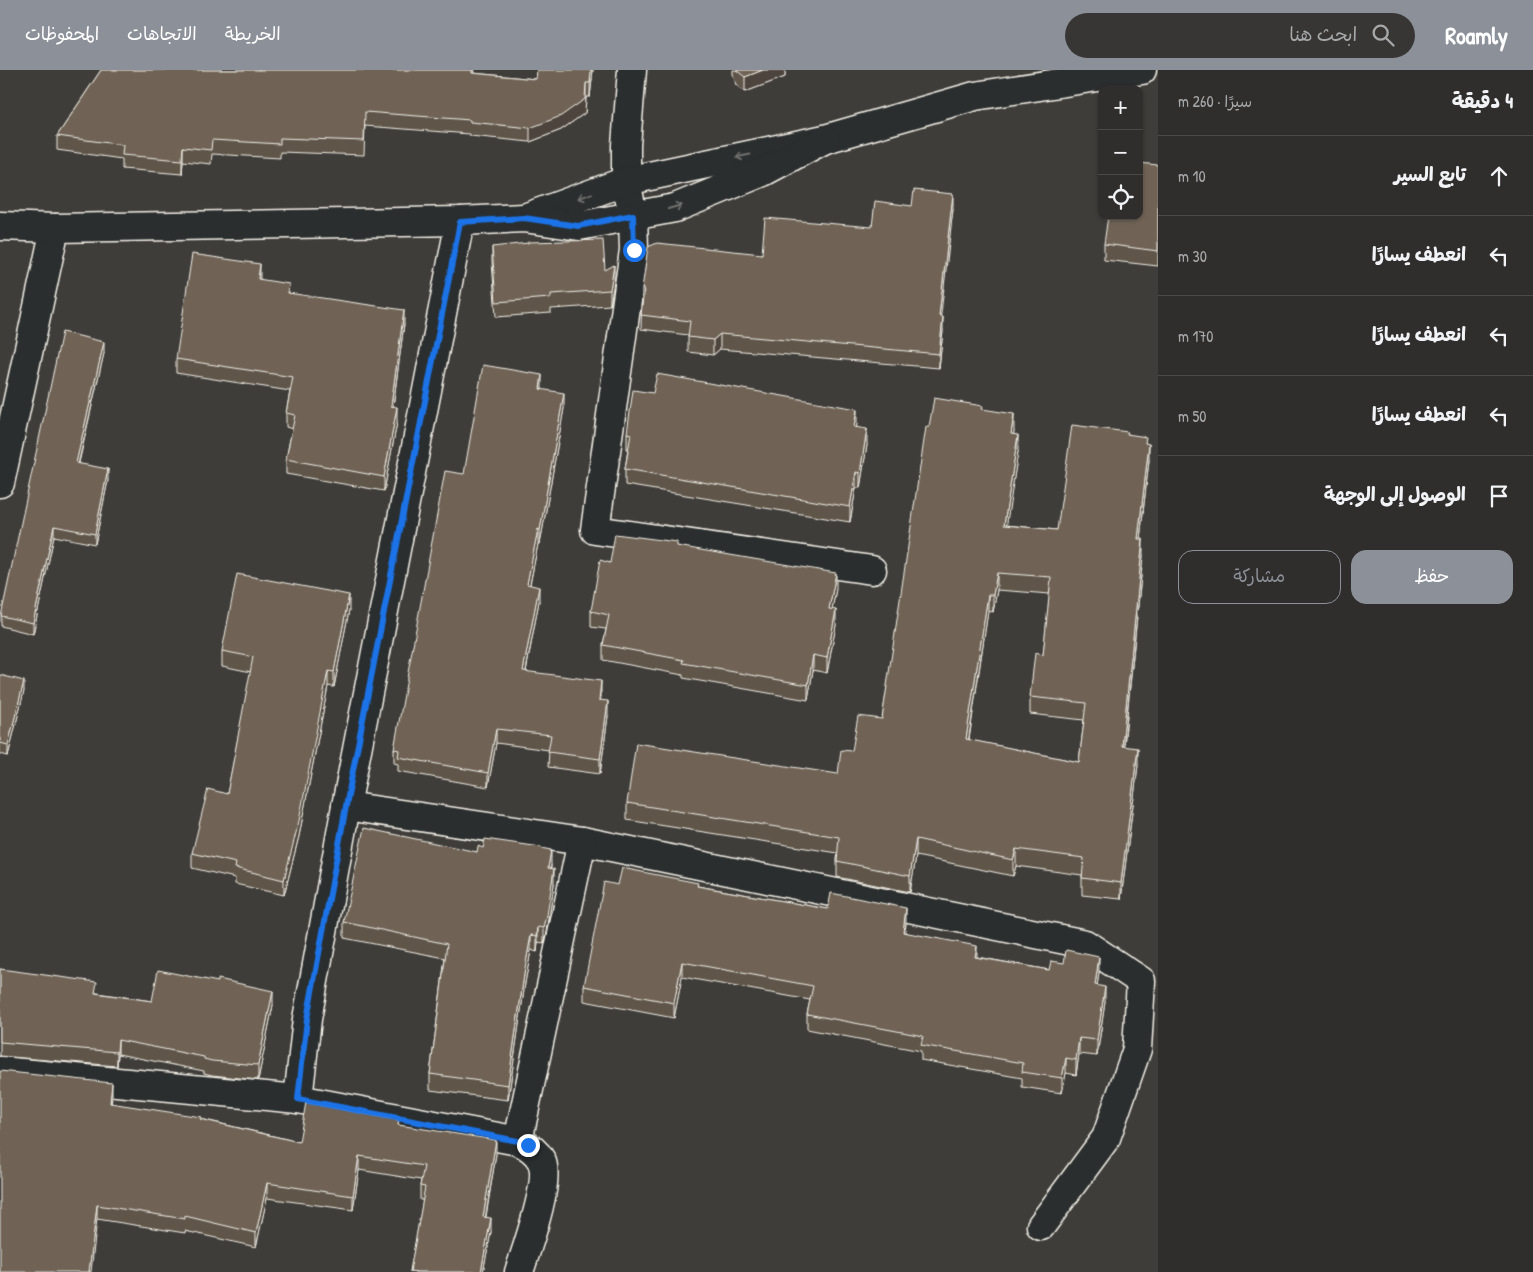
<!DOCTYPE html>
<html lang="ar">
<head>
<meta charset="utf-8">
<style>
	body { margin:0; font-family:"Patrick Hand","Playpen Sans Arabic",sans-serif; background:#373634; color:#f1f3f6; direction:rtl }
	.controls { position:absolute; right:15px; top:15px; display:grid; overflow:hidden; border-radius:10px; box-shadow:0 1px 4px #0004 }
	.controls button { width:45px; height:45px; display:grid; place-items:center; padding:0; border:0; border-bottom:1px solid #4a4a48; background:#2f2e2c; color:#f1f3f6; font:25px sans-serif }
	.stop { position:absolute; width:15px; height:15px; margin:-11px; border:4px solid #1a73e8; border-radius:50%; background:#fff }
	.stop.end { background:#1a73e8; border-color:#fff; box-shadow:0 1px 5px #0008 }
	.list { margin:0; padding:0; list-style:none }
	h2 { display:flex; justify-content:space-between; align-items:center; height:65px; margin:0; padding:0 20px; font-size:21px }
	h2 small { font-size:16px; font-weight:400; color:#a7a8a9 }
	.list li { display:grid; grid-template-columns:32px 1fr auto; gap:15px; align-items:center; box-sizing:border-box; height:80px; padding:0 20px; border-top:1px solid #4a4a48 }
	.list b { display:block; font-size:19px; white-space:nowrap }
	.list em { font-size:16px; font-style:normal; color:#a7a8a9 }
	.actions { display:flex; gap:10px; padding:15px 20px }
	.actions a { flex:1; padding:11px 0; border:1px solid #8c9099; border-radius:15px; text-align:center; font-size:18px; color:#8c9099 }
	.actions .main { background:#8c9099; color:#fff }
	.icon { flex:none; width:28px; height:28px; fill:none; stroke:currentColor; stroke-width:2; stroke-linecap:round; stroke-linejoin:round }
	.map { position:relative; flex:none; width:1158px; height:1202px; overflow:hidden; direction:ltr }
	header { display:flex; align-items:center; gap:30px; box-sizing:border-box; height:70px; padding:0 25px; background:#8c9099; color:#fff }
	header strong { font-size:24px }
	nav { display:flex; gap:28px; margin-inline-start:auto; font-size:18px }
	.search { width:350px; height:45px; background:#373634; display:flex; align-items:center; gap:12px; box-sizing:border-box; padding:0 18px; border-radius:28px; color:#a7a8a9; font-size:19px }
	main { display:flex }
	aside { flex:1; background:#2f2e2c }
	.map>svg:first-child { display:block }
</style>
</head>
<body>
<header>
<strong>Roamly</strong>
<div class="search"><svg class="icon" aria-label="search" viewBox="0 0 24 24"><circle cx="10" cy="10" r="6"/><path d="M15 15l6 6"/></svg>ابحث هنا</div>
<nav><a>الخريطة</a><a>الاتجاهات</a><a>المحفوظات</a></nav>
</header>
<main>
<aside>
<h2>4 دقيقة<small>سيرًا · 260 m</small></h2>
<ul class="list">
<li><svg class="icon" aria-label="ahead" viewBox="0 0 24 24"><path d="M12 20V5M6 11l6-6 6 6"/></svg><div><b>تابع السير</b></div><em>10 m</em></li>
<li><svg class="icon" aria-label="left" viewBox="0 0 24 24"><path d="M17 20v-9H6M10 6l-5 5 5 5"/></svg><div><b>انعطف يسارًا</b></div><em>30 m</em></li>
<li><svg class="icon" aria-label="left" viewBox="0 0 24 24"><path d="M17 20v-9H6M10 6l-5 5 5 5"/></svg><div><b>انعطف يسارًا</b></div><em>170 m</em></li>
<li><svg class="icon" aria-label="left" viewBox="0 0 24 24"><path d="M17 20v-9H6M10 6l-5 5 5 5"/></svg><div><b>انعطف يسارًا</b></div><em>50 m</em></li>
<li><svg class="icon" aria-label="arrive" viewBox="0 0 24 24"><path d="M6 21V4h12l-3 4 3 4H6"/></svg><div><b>الوصول إلى الوجهة</b></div></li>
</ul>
<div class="actions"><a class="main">حفظ</a><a>مشاركة</a></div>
</aside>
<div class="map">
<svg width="1158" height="1202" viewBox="0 0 1158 1202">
	<rect width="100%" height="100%" fill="#3f3d3a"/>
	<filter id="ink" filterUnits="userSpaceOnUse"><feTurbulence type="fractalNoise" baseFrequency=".02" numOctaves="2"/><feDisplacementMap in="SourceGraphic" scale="10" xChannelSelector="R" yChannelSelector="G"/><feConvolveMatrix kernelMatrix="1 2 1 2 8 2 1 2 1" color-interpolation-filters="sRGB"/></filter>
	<g filter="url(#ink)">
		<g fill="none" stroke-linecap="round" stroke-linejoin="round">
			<defs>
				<g id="street">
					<path d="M632,0L626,75V111L633,145L634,180L595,460L872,500"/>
					<path d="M460,151L346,736L307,949L298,1029L518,1071C527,1075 536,1081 541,1090C552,1109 526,1180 519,1202"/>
					<path d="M0,413L55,158"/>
					<path d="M346,736L582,771L1085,874L1141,911L1137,979L1106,1068L1041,1156"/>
					<path d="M0,1001L298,1029"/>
					<path d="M518,1071L582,771"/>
				</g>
				<g id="secondary">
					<path d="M527,147L626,111L825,69L975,26L1142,0"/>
					<path d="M0,156L55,158L460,151L524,148L579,156L675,138L763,102L825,69"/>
				</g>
			</defs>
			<use href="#street" stroke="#f4f1e8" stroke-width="31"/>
			<use href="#secondary" stroke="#f4f1e8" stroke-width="31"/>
			<use href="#street" stroke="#2a2d2e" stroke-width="28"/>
			<use href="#secondary" stroke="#2a2d2e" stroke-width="28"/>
		</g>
		<g fill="#5f554a" stroke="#f4f1e8" fill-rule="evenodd">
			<path d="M101,0H474L473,3L536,9L593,0L590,27H586L585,43L561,60L530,72L470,66V64L365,56L364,85L280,82V88L212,84L211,94L183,91L182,104L122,99V89L57,80V66Z"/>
			<path d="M733,0H785V7L745,22L736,15L733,4Z"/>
			<path d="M1158,95V196L1104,190V174Z"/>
			<path d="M912,136L953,139L940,246L943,261L939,298L720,279L713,285L688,282V265L641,259L642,219L762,184L872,157Z"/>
			<path d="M492,177L605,200L614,211L610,235L551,239V243L496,247L492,192Z"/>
			<path d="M260,209L289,223L404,254L393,337L397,352L384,421L286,404V389L292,359L286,357V343L290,321L176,303V289Z"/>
			<path d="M104,283L79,393L108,410L95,474L54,466L33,564L1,556V546Z"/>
			<path d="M542,320L564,338L540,474H538L530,515L539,531L526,602L601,626L600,630L608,646L600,704L548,697L549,680L496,673L488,717L398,701V694L394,693V679L464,404Z"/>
			<path d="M983,339L1014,361L1013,365L1018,382L1006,455L1057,460L1128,364L1146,373L1149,390L1140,469L1143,486L1124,677L1138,695L1121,829L1082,825V805L1016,796L1013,806L916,786L910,822L837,807V791L838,783L627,750V733L838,704L852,681L882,649L929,357ZM997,520L1050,524L1043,585L1030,627V644L1084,650L1079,692L969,670L988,541L993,542Z"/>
			<path d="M857,354L856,358L867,375L860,418H856L850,452L625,415V399L628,379H627V363Z"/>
			<path d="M677,476L836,519L832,539L836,555L827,603L813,600L808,630L683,608V605L603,590V575L606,559L591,557V541L610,493Z"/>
			<path d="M349,540L334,617L328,616L299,766L284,825L235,814V808L192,798V783L227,724L251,602L222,596V581Z"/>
			<path d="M0,605L24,621L8,686L0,684Z"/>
			<path d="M483,778H541L551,795V798L554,814L547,862L544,873L538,872L537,882L531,880L525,913L508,1030L430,1020V1004L445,888L344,868V852Z"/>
			<path d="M618,815L698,816L906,853L905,862L977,887L1049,900L1099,902L1097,916L1105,932L1097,986L1079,984L1076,1005L1066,1003L1062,1023L1022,1017V1008L921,990V981L807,959V944L810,930L682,907L674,948L584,931V916Z"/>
			<path d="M0,899L97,923L152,931L273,935L258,1010L212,1005L204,1003V1001L118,984L117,996L0,986Z"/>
			<path d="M112,1027L111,1034L201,1049L299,1072L399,1055L496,1084L486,1147L491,1162L483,1202H410L423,1130H420V1116L421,1110L359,1100L353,1140L267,1128L256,1177L185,1161V1163L97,1149L0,1202Z"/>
		</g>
		<g fill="#4e453c" stroke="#f4f1e8">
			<path d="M591,0H593L590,27V13Z"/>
			<path d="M763,0H785V7L745,22V7Z"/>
			<path d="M586,13V27L585,43L561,60L530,72V58Z"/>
			<path d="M183,77V91L182,104V90Z"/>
			<path d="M953,124V139L939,261V246Z"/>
			<path d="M260,194V209L258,223V209Z"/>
			<path d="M614,195V211L610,235V220Z"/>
			<path d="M404,240V254L391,351V336Z"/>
			<path d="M943,247V261L939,298V284Z"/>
			<path d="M720,264V279L713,285V270Z"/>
			<path d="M104,272V283L76,403V393Z"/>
			<path d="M542,305V320L540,319Z"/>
			<path d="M564,323V338L540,474V460Z"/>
			<path d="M397,337V352L384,421V407Z"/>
			<path d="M857,339V354L854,372V357Z"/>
			<path d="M1014,344V361L1011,381V364Z"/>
			<path d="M867,359V375L860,418V403Z"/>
			<path d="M1018,365V382L1004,471V455Z"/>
			<path d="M1149,374V390L1138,486V469Z"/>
			<path d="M108,399V410L95,474V464Z"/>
			<path d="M856,402V418L850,452V437Z"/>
			<path d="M54,456V466L33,564V553Z"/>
			<path d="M538,459V474L527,529V514Z"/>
			<path d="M1143,469V486L1122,693V676Z"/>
			<path d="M836,503V519L829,554V539Z"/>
			<path d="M997,503V520L993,542V525Z"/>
			<path d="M539,517V531L523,616V601Z"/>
			<path d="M349,525V540L334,617V602Z"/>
			<path d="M988,525V541L966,686V669Z"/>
			<path d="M836,540V555L827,603V588Z"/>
			<path d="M813,585V600L808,630V615Z"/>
			<path d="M328,601V616L299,766L284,825V810Z"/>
			<path d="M24,611V621L8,686V675Z"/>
			<path d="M601,611V626L599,645V630Z"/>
			<path d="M608,631V646L600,704V689Z"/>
			<path d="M496,659V673L488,717V703Z"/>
			<path d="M1138,678V695L1121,829V813Z"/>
			<path d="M916,769V786L910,822V806Z"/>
			<path d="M1016,779V796L1013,806V790Z"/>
			<path d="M551,780V795L548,813V798Z"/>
			<path d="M554,799V814L547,862L544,873V858Z"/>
			<path d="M906,838V853L903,877V862Z"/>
			<path d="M538,857V872L537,882V866Z"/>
			<path d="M531,865V880L525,913L508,1030V1015L525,898Z"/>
			<path d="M977,876V891L975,887Z"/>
			<path d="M1099,887V902L1095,931V915Z"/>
			<path d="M682,892V907L674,948V933Z"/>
			<path d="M1105,917V932L1097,986V970Z"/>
			<path d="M273,921V935L258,1010V995Z"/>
			<path d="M1079,968V984L1076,1005V990Z"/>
			<path d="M118,970V984L117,996V982Z"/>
			<path d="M1066,988V1003L1062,1023V1008Z"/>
			<path d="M112,1013V1027L110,1047V1033Z"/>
			<path d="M496,1070V1084L483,1161V1147Z"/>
			<path d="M359,1086V1100L353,1140V1126Z"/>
			<path d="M267,1113V1128L256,1177V1163Z"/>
			<path d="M97,1135V1149L91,1202H89Z"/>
			<path d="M491,1148V1162L483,1202H481Z"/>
		</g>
		<g fill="#6f6356" stroke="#f4f1e8" fill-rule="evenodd">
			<path d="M101,0H472V3L536,9L537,0H591L590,13H586L585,29L561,46L530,58L470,52V50L365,42L364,71L280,68V74L212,70L211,80L183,77L182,90L122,85L123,75L57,66Z"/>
			<path d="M736,0H763L745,7Z"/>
			<path d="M1139,93L1158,95V181L1104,174L1108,146H1139Z"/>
			<path d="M914,120L953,124L939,246L943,247L939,284L720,264L713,270L688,267L690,251L641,245L644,219H642L648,177L657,173L762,184L765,148L872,157L875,131L912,136Z"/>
			<path d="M603,170L605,200L614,195L610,220L551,224V228L496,232L492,177L528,173V172Z"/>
			<path d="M192,184L260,194L258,209L289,214L288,223L404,240L391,336L397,337L384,407L286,389L295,345L286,343L293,307L176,289Z"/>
			<path d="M62,262L104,272L76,393L108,399L95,464L54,456L33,553L1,546Z"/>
			<path d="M483,295L542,305L540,319L564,323L540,460L538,459L527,514L539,517L523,601L601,611L599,630L608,631L600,689L548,682L551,665L496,659L488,703L398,687L399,680L394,679L445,401L464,404Z"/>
			<path d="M657,304L857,339L854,357L867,359L860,403L856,402L850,437L625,399L631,364L627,363L633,320L653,323Z"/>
			<path d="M934,328L983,336L982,339L1014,344L1011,364L1018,365L1004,455L1057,460L1072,355L1128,362L1127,364L1146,367L1145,373L1149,374L1138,469H1143L1122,676L1138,678L1121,813L1082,808L1084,788L1016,779L1013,790L916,769L910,806L837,791L839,767L627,733L636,673L838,704L841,680L852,681L858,646L882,649L926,357H929ZM997,503L1051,507L1043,585L1035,583L1030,627L1086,633L1079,692L966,669L988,525H993Z"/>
			<path d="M615,464L677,472V476L836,503L829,539L836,540L827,588L813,585L808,615L683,593L684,590L603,575L609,545L591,541L600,490L610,493Z"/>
			<path d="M237,504L349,525L334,602L328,601L299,751L284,810L235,798L236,793L192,783L208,719L227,724L253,587L222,581Z"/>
			<path d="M0,605L24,611L8,675L0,673Z"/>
			<path d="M364,758L477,782L478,776L483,778L485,769L541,777V778L551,780L548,798L554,799L547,846L544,858L538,857L537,866L531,865L525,898L508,1015L430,1004L447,874L344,852Z"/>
			<path d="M622,798L698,813L697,816L828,839L831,823L906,838L903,862L977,876L975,887L1049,900L1051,891L1064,893L1066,880L1099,887L1095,915L1105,917L1097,970L1079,968L1076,990L1066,988L1062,1008L1022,1002L1023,993L921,975L923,966L807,944L813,916L682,892L674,933L584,916L604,812L618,815Z"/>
			<path d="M0,899L97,912L95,923L152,931L158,900L218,912V909L273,921L258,995L212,991L204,989V987L118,970L117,982L0,972Z"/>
			<path d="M0,1001L112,1013L110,1033L201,1047L200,1049L299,1072L306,1032L399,1050L398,1055L496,1070L483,1147L491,1148L481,1202H417L410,1201L425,1117L420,1116L424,1096L359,1086L353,1126L267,1113L256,1163L185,1146V1149L97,1135L89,1202H0Z"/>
		</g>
		<defs><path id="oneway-shaft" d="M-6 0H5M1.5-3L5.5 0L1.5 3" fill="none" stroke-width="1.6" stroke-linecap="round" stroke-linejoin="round" transform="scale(1.25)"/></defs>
		<g stroke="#71726f">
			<use href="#oneway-shaft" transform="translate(743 86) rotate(168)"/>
			<use href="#oneway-shaft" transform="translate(585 126) rotate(160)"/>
			<use href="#oneway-shaft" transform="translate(675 137) rotate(-16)"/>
		</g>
	</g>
	<g fill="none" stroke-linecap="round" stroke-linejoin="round" filter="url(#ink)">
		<path stroke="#1a73e8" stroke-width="6" d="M528,1075L518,1071L298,1029L307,949L346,736L460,152L524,148L578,156L633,145L634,180"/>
	</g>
</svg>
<div class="controls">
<button>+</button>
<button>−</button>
<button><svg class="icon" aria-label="locate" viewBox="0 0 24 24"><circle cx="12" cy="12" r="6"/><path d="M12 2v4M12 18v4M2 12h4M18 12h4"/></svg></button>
</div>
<div class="stop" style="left:634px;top:180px"></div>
<div class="stop end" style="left:528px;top:1075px"></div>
</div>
</main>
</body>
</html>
